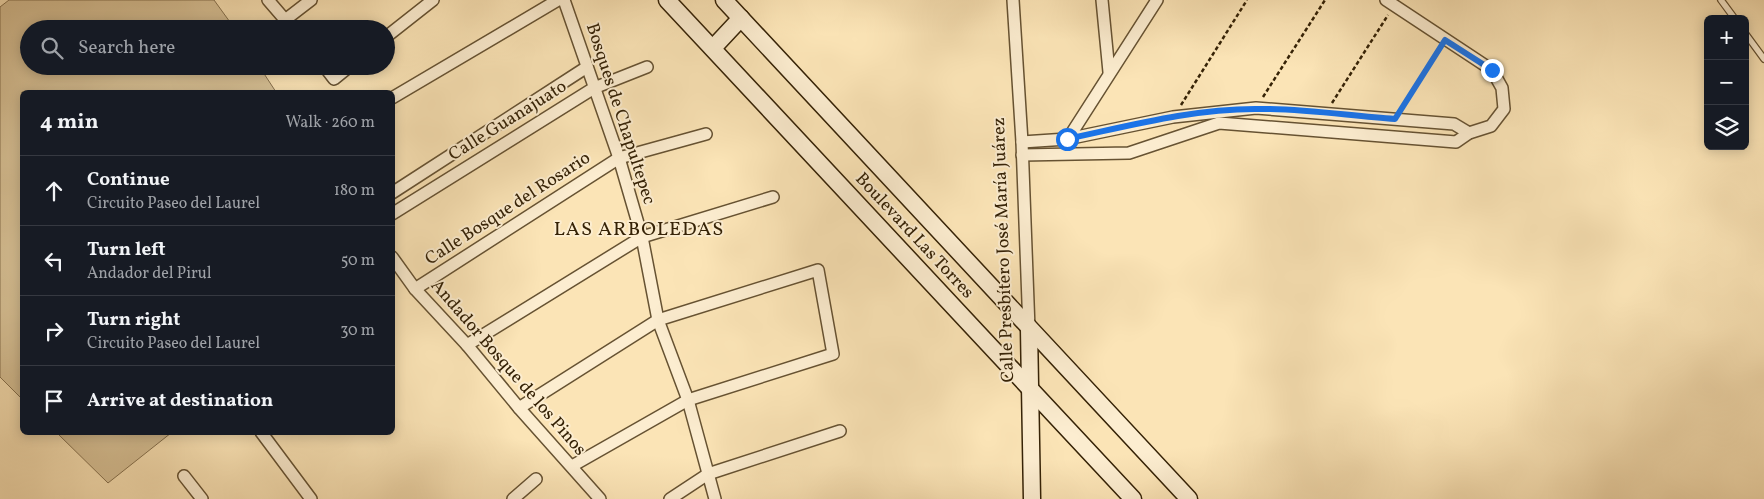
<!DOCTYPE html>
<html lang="en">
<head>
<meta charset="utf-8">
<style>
	body { margin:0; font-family:Vollkorn,serif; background:#242831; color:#f1f3f6 }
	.controls { position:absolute; right:15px; top:15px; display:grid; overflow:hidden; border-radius:8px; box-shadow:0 2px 12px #0003 }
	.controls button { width:45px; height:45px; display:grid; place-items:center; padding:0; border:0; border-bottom:1px solid #363941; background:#171b24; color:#f1f3f6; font:25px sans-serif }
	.stop { position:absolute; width:15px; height:15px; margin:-11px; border:4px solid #1a73e8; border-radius:50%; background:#fff }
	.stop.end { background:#1a73e8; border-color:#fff; box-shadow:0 1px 5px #0008 }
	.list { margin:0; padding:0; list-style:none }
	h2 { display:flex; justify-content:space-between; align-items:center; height:65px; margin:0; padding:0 20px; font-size:21px }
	h2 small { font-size:16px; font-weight:400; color:#9ea1a6 }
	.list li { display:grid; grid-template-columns:32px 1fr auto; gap:15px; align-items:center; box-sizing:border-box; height:70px; padding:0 20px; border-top:1px solid #363941 }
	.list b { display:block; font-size:19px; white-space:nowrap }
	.list p { margin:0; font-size:16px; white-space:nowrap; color:#9ea1a6 }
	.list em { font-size:16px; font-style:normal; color:#9ea1a6 }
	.icon { flex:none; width:28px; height:28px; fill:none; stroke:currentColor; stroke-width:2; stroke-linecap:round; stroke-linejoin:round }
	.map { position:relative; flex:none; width:1764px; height:499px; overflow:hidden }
	.search { position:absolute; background:#171b24; box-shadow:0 2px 12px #0003; left:20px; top:20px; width:375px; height:55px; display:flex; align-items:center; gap:12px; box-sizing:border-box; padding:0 18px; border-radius:28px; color:#9ea1a6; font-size:19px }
	.panel { position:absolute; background:#171b24; box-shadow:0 2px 12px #0003; left:20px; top:90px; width:375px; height:345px; border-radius:8px }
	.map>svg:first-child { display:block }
</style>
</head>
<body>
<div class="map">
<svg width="1764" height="499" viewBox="0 0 1764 499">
	<rect width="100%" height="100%" fill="#fbe4b6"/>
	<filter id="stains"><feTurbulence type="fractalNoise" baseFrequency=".004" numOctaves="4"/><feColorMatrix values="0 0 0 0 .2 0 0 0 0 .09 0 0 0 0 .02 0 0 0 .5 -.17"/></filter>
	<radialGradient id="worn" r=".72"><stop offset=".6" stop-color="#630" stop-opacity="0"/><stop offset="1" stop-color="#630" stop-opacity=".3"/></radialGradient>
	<g fill="#d9c398" stroke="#87724f">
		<path d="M9,0H214L235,29H29V66H259L276,92H22V399L0,377V7Z"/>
		<path d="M57,433H171L108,483Z"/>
	</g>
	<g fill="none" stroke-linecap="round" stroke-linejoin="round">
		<defs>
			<g id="lane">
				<path d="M1721,0L1735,19"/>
				<path d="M1745,33L1764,59"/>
			</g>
			<g id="street">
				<path d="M268,0L293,29"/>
				<path d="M564,0L619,158L642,237L658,320L688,400L715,499"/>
				<path d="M1013,0L1022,142L1029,329"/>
				<path d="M1102,0L1109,72"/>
				<path d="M285,20L311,0"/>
				<path d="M386,37L433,0"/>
				<path d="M324,66L334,79L350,66"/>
				<path d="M392,98L558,0"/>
				<path d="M1022,142L1067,139L1173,117L1256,108L1454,124L1469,133"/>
				<path d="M1066,142L1157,0"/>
				<path d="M1022,155L1129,153L1219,123L1456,142L1469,133L1491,126L1504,109L1502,88L1492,70L1386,0"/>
				<path d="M392,193L587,67"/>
				<path d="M392,214L594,88L647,67"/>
				<path d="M392,257L415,289L467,345L519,408L600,499"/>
				<path d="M415,289L619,158L706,134"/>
				<path d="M467,345L642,237L773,197"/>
				<path d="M519,408L658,320L818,270L833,354L688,400L572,466"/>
				<path d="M261,432L311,499"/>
				<path d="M184,476L202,499"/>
				<path d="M513,499L536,479"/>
				<path d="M670,499L708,474L840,431"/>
			</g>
			<g id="secondary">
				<path d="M667,0L1133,499"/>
				<path d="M724,0L1189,499"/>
				<path d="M713,48L741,18"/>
				<path d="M1029,329L1032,499"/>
			</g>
		</defs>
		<use href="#lane" stroke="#665232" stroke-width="8"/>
		<use href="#street" stroke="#665232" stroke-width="14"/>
		<use href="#secondary" stroke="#352206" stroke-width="19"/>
		<g stroke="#352206" stroke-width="2.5" stroke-dasharray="4 2.5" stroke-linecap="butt">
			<path d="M1263,97L1325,0"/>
			<path d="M1332,103L1388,15"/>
			<path d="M1181,105L1247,0"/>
			<path d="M1401,109L1439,48"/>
		</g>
		<use href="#lane" stroke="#fcedd0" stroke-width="5.5"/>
		<use href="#street" stroke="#fcedd0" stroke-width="11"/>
		<use href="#secondary" stroke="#fcedd0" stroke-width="16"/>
	</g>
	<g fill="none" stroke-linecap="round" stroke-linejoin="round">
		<path stroke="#1a73e8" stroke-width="6" d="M1067,139C1129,126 1191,109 1255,109C1302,108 1349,116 1395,119L1445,40L1492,70"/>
	</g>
	<g text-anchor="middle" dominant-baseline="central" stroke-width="4" stroke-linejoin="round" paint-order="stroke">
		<g font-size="18" fill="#352206" stroke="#fcedd0">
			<text transform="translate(620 114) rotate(72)">Bosques de Chapultepec</text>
			<text transform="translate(508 121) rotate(-32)">Calle Guanajuato</text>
			<text transform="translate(508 209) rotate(-33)">Calle Bosque del Rosario</text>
			<text transform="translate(914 236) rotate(47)">Boulevard Las Torres</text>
			<text transform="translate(1004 250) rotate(-92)">Calle Presbítero José María Juárez</text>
			<text transform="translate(508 368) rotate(49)">Andador Bosque de los Pinos</text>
		</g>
		<g font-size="20" letter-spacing="1" fill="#352206" stroke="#fcedd0">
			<text x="639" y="230">LAS ARBOLEDAS</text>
		</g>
	</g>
	<rect width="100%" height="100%" filter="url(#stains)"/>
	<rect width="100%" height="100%" fill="url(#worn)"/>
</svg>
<div class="controls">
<button>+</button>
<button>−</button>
<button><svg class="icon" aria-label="layers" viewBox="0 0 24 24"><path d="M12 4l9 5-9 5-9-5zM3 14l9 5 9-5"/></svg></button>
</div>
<div class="stop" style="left:1067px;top:139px"></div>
<div class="stop end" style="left:1492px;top:70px"></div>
<div class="search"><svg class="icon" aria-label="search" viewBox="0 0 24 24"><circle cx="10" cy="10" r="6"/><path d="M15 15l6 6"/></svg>Search here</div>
<section class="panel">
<h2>4 min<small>Walk · 260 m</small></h2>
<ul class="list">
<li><svg class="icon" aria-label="ahead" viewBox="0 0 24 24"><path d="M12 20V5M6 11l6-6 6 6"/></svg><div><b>Continue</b><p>Circuito Paseo del Laurel</p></div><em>180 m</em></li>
<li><svg class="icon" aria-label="left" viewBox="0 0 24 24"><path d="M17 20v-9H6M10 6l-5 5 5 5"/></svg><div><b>Turn left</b><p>Andador del Pirul</p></div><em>50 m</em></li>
<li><svg class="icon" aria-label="right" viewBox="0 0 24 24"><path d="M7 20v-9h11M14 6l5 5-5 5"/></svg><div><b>Turn right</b><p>Circuito Paseo del Laurel</p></div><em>30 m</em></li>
<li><svg class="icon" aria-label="arrive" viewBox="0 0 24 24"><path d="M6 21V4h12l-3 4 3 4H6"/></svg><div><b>Arrive at destination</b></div></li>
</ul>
</section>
</div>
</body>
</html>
